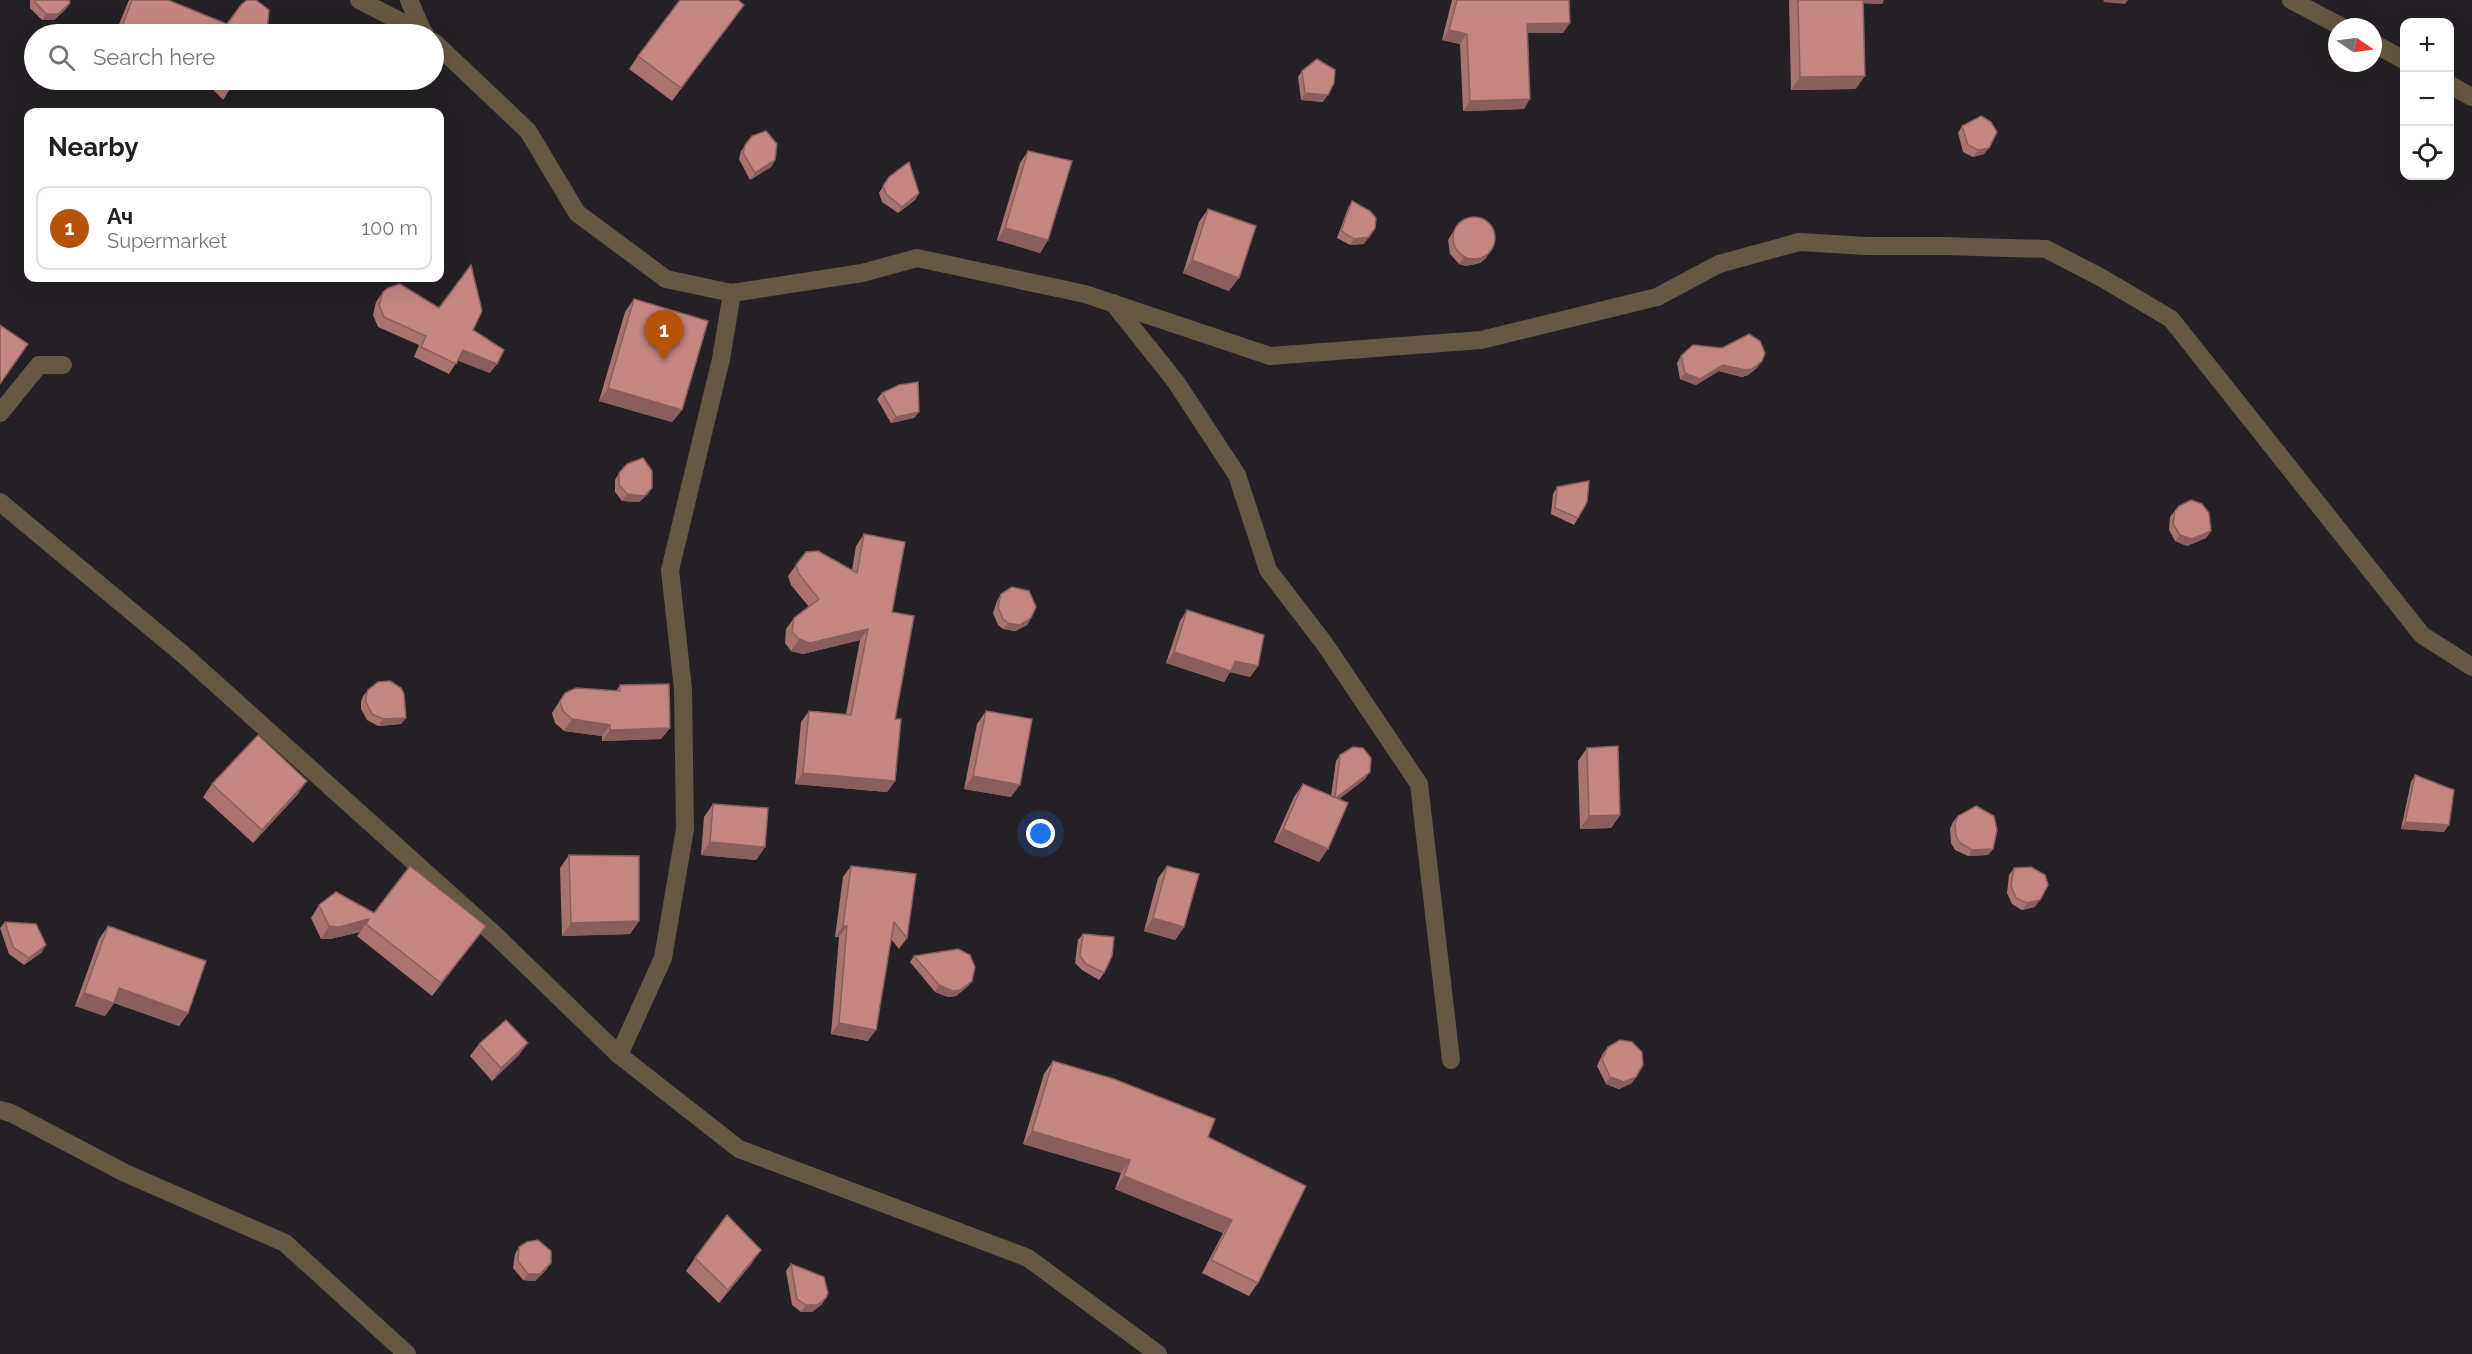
<!DOCTYPE html>
<html lang="en">
<head>
<meta charset="utf-8">
<style>
	body { margin:0; font-family:Raleway,sans-serif; background:#f2f2f2; color:#202124 }
	.controls { position:absolute; right:18px; top:18px; display:grid; overflow:hidden; border-radius:12px; box-shadow:0 6px 24px #0002 }
	.controls button { width:54px; height:54px; display:grid; place-items:center; padding:0; border:0; border-bottom:2px solid #e0e0e0; background:#fff; color:#202124; font:30px sans-serif }
	.compass { position:absolute; left:2328px; top:18px; width:54px; height:54px; border-radius:50%; background:#fff; box-shadow:0 6px 24px #0002; rotate:103deg }
	.you { position:absolute; left:1041px; top:834px; width:21px; height:21px; margin:-15px; border:4px solid #fff; border-radius:50%; background:#1a73e8; box-shadow:0 0 0 9px #1a73e833 }
	.badge { display:grid; place-items:center; width:39px; height:39px; border-radius:50%; background:#b45309; color:#fff; font-size:20px; font-weight:700 }
	.pin { position:absolute; translate:-50% -50px; filter:drop-shadow(0 2px 3px #0008) }
	.pin::after { content:''; position:absolute; top:32px; width:21px; height:18px; background:inherit; clip-path:polygon(0 0,100% 0,50% 100%) }
	.list { margin:0; padding:0; list-style:none }
	h2 { display:flex; justify-content:space-between; align-items:center; height:78px; margin:0; padding:0 24px; font-size:26px }
	h2 small { font-size:20px; font-weight:400; color:#757577 }
	.list li { display:grid; grid-template-columns:39px 1fr auto; gap:18px; align-items:center; box-sizing:border-box; height:84px; margin:0 12px 12px; padding:0 12px; border:2px solid #e0e0e0; border-radius:12px }
	.list b { display:block; font-size:22px; white-space:nowrap }
	.list p { margin:0; font-size:20px; white-space:nowrap; color:#757577 }
	.list em { font-size:20px; font-style:normal; color:#757577 }
	.icon { flex:none; width:33px; height:33px; fill:none; stroke:currentColor; stroke-width:2; stroke-linecap:round; stroke-linejoin:round }
	.map { position:relative; flex:none; width:2472px; height:1354px; overflow:hidden }
	.search { position:absolute; background:#fff; box-shadow:0 6px 24px #0002; left:24px; top:24px; width:420px; height:66px; display:flex; align-items:center; gap:15px; box-sizing:border-box; padding:0 21px; border-radius:33px; color:#757577; font-size:22px }
	.panel { position:absolute; background:#fff; box-shadow:0 6px 24px #0002; left:24px; top:108px; width:420px; height:174px; border-radius:12px }
	.map>svg:first-child { display:block }
</style>
</head>
<body>
<div class="map">
<svg width="2472" height="1354" viewBox="0 0 2472 1354">
	<rect width="100%" height="100%" fill="#252025"/>
	<g fill="none" stroke-linecap="round" stroke-linejoin="round">
		<g stroke="#655844" stroke-width="18">
			<path d="M359,0L425,34"/>
			<path d="M409,0L424,34"/>
			<path d="M2291,0L2342,27"/>
			<path d="M434,42L528,131L577,213L666,279L732,293"/>
			<path d="M2373,43L2404,60"/>
			<path d="M2450,85L2472,97"/>
			<path d="M1113,303L1176,382L1237,475L1268,570L1324,643L1419,784L1451,1060"/>
			<path d="M0,413L39,365H63"/>
			<path d="M0,502L185,656L494,934L619,1055L739,1149L1028,1258L1158,1354"/>
			<path d="M619,1055L663,958L685,829L683,689L670,570L721,359L732,293L862,273L917,258L1085,294L1270,356L1481,340L1657,297L1719,264L1799,242L1867,246H1944L2046,249L2102,278L2171,319L2422,635L2472,667"/>
			<path d="M0,1110L11,1113L125,1173L285,1243L407,1354"/>
		</g>
	</g>
	<g fill="#a97371">
		<path d="M30,0H69L65,10L54,20H42L30,8Z"/>
		<path d="M129,0H168L227,24L267,31L264,34H115Z"/>
		<path d="M1452,0H1569L1563,33H1528L1524,109L1463,111L1460,44L1442,40Z"/>
		<path d="M1789,0H1884L1882,4L1863,3L1856,89L1791,90Z"/>
		<path d="M744,5L672,101L629,69L638,56Z"/>
		<path d="M1302,71L1323,102L1301,100L1298,77Z"/>
		<path d="M204,80H230V89L223,100Z"/>
		<path d="M1962,126L1984,154L1973,157L1963,152L1958,133Z"/>
		<path d="M752,136L775,160L771,167L750,180L739,159L741,151Z"/>
		<path d="M1028,151L1048,240L1040,253L997,240L1020,163Z"/>
		<path d="M889,177L919,193L915,200L898,213L882,202L879,193Z"/>
		<path d="M1352,201L1364,244L1350,245L1337,238L1348,208Z"/>
		<path d="M1208,209L1229,291L1183,273L1199,222Z"/>
		<path d="M1460,221L1490,251L1486,258L1480,263L1466,266L1459,264L1450,254L1448,240Z"/>
		<path d="M383,292L439,308L473,330L490,373L458,360L449,374L414,357L419,345L378,327L373,315L376,302Z"/>
		<path d="M634,299L682,410L672,422L599,401L625,312Z"/>
		<path d="M1681,356L1757,368L1748,375L1742,377L1719,371L1696,385L1680,379L1677,363Z"/>
		<path d="M882,393L919,412L914,418L891,423L877,399Z"/>
		<path d="M619,473L648,494L639,502L622,501L615,492V480Z"/>
		<path d="M1557,487L1578,518L1574,525L1551,514L1553,494Z"/>
		<path d="M2179,506L2211,531L2206,538L2187,546L2175,541L2169,530L2170,517Z"/>
		<path d="M864,534L892,612L895,719V781L887,792L795,784L801,722L809,711L846,714L860,640L803,654L791,651L785,643L786,629L794,618L809,607L791,585L788,576L796,565L852,570L856,546Z"/>
		<path d="M1001,594L1031,618L1027,625L1015,631L1003,629L998,625L993,613L997,601Z"/>
		<path d="M1187,610L1258,666L1250,677L1230,672L1224,682L1166,663L1180,621Z"/>
		<path d="M620,685L670,728L661,739L602,741V736L564,731L555,723L552,713L565,693L616,691Z"/>
		<path d="M368,690L406,718L401,724L378,726L367,720L361,709V702L363,696Z"/>
		<path d="M986,711L1011,797L964,789L977,724Z"/>
		<path d="M1587,748L1620,815L1611,828L1580,829L1578,761Z"/>
		<path d="M1340,755L1365,779L1339,799L1319,862L1274,842L1294,797L1303,784L1331,796L1336,761Z"/>
		<path d="M2415,775L2444,832L2401,829L2411,782Z"/>
		<path d="M212,784L298,794L253,843L203,797Z"/>
		<path d="M713,804L765,847L756,860L701,855L704,817Z"/>
		<path d="M1958,816L1993,849L1988,855L1968,856L1955,850L1951,843L1950,829L1953,822Z"/>
		<path d="M569,855L639,921L630,934L562,936L560,868Z"/>
		<path d="M851,866L907,938L899,949L891,939L868,1041L831,1034L839,937H835L843,877Z"/>
		<path d="M1167,866L1184,927L1175,940L1144,931L1158,878Z"/>
		<path d="M2014,868L2035,907L2022,910L2012,904L2007,893L2009,875Z"/>
		<path d="M319,905L374,913L477,938L432,996L357,936L360,932L330,939H321L311,918Z"/>
		<path d="M5,922L42,952L24,965L9,954L0,928Z"/>
		<path d="M108,926L188,1013L179,1026L114,1003L105,1016L75,1006L99,939Z"/>
		<path d="M1083,934L1104,973L1099,980L1082,970L1075,963L1078,940Z"/>
		<path d="M914,956L972,981L967,987L956,996L948,997L935,992L910,962Z"/>
		<path d="M528,1043L518,1056L492,1081L470,1056L479,1044Z"/>
		<path d="M1608,1047L1632,1083L1619,1089L1606,1084L1597,1066L1603,1053Z"/>
		<path d="M1053,1061L1208,1137L1258,1283L1249,1296L1202,1273L1223,1233L1115,1189L1121,1173L1023,1144L1044,1074Z"/>
		<path d="M519,1247L547,1269L535,1281L523,1280L513,1268L515,1254Z"/>
		<path d="M695,1258L752,1263L719,1303L686,1271Z"/>
		<path d="M791,1264L826,1298L821,1305L812,1312H801L792,1305L786,1271Z"/>
	</g>
	<g fill="#895e5c">
		<path d="M1856,0H1884L1882,4L1854,3Z"/>
		<path d="M2104,0H2128L2125,4L2103,2Z"/>
		<path d="M70,3L65,10L54,20H42L46,14Z"/>
		<path d="M1570,23L1563,33H1520L1527,24Z"/>
		<path d="M1449,30L1467,34L1460,44L1442,40Z"/>
		<path d="M267,31L264,34H231L232,33Z"/>
		<path d="M1865,76L1856,89L1791,90L1800,77Z"/>
		<path d="M1305,93L1328,95L1323,102L1301,100Z"/>
		<path d="M1530,99L1524,109L1463,111L1470,101Z"/>
		<path d="M1989,148L1984,154L1973,157L1978,150Z"/>
		<path d="M775,160L771,167L750,180L755,173Z"/>
		<path d="M919,193L915,200L898,213L902,207Z"/>
		<path d="M1005,228L1048,240L1040,253L997,240Z"/>
		<path d="M1369,237L1364,244L1350,245L1354,239Z"/>
		<path d="M1490,251L1486,258L1480,263L1466,266L1459,264L1464,257Z"/>
		<path d="M1192,260L1239,278L1229,291L1183,273Z"/>
		<path d="M463,350L497,364L490,373L456,360Z"/>
		<path d="M1762,361L1757,368L1748,375L1742,377L1719,371L1696,385L1680,379L1685,373L1723,365Z"/>
		<path d="M608,388L682,410L672,422L599,401Z"/>
		<path d="M919,412L914,418L891,423L896,417Z"/>
		<path d="M652,488L648,494L639,502L622,501L627,494Z"/>
		<path d="M2211,531L2206,538L2187,546L2175,541L2180,535Z"/>
		<path d="M1031,618L1027,625L1015,631L1003,629L1008,623Z"/>
		<path d="M868,629L860,640L803,654L791,651L799,639Z"/>
		<path d="M1174,652L1235,661L1258,666L1250,677L1230,672L1224,682L1166,663Z"/>
		<path d="M406,718L401,724L378,726L383,719Z"/>
		<path d="M572,719L610,725L602,736L564,731Z"/>
		<path d="M670,728L661,739L602,741L610,730Z"/>
		<path d="M1370,772L1365,779L1330,806L1335,799Z"/>
		<path d="M803,773L895,781L887,792L795,784Z"/>
		<path d="M973,776L1020,785L1011,797L964,789Z"/>
		<path d="M307,781L298,794L253,843L262,830Z"/>
		<path d="M1620,815L1611,828L1580,829L1589,816Z"/>
		<path d="M2405,822L2449,825L2444,832L2401,829Z"/>
		<path d="M1283,829L1328,849L1319,862L1274,842Z"/>
		<path d="M710,842L765,847L756,860L701,855Z"/>
		<path d="M1993,849L1988,855L1968,856L1972,850Z"/>
		<path d="M2040,900L2035,907L2022,910L2027,903Z"/>
		<path d="M1153,918L1184,927L1175,940L1144,931Z"/>
		<path d="M369,919L360,932L330,939H321L329,926Z"/>
		<path d="M639,921L630,934L562,936L571,923Z"/>
		<path d="M486,926L477,938L432,996L441,983Z"/>
		<path d="M843,926H847L839,937H835Z"/>
		<path d="M46,945L42,952L24,965L29,958Z"/>
		<path d="M972,981L967,987L956,996L948,997L935,992L939,985Z"/>
		<path d="M119,988L188,1013L179,1026L110,1001Z"/>
		<path d="M84,993L114,1003L105,1016L75,1006Z"/>
		<path d="M839,1023L876,1030L868,1041L831,1034Z"/>
		<path d="M528,1043L518,1056L492,1081L501,1068Z"/>
		<path d="M1610,1077H1636L1632,1083L1619,1089L1606,1084Z"/>
		<path d="M1032,1131L1130,1160L1121,1173L1023,1144Z"/>
		<path d="M1124,1176L1232,1220L1223,1233L1115,1189Z"/>
		<path d="M761,1250L752,1263L719,1303L728,1290Z"/>
		<path d="M551,1263L547,1269L535,1281L523,1280L528,1274Z"/>
		<path d="M826,1298L821,1305L812,1312H801L806,1305Z"/>
	</g>
	<g fill="#c48683" stroke="#895e5c" stroke-width="1.5">
		<path d="M35,0H69L70,3L58,14H46L35,2Z"/>
		<path d="M132,0H168L227,24L241,5L247,0H256L269,10L267,31L232,33V34H179L177,32L176,34H127L120,32Z"/>
		<path d="M680,0H738L744,5L681,88L638,56Z"/>
		<path d="M1457,0H1569L1570,23L1527,24L1530,99L1470,101L1467,34L1449,30Z"/>
		<path d="M1798,0H1863L1865,76L1800,77Z"/>
		<path d="M1317,59L1335,70L1334,83L1328,95L1305,93L1302,71Z"/>
		<path d="M221,80H230V89Z"/>
		<path d="M1981,116L1991,122L1997,132L1989,148L1978,150L1968,145L1962,126Z"/>
		<path d="M766,131L777,144L775,160L755,173L743,153L745,145L752,136Z"/>
		<path d="M1028,151L1072,161L1048,240L1005,228Z"/>
		<path d="M909,162L919,193L902,207L887,195L883,186L889,177Z"/>
		<path d="M1352,201L1370,211L1376,218L1375,228L1369,237L1354,239L1341,231Z"/>
		<path d="M1208,209L1256,226L1239,278L1192,260Z"/>
		<circle cx="1474" cy="238" r="21"/>
		<path d="M471,265L482,311L473,330L504,350L497,364L463,350L456,364L421,347L426,336L384,317L379,305L383,292L388,288L400,284L439,308Z"/>
		<path d="M634,299L708,321L682,410L608,388Z"/>
		<path d="M0,325L28,344L0,384Z"/>
		<path d="M1749,334L1760,341L1765,353L1762,361L1752,369L1746,370L1723,365L1700,379L1685,373L1681,356L1693,345L1722,348Z"/>
		<path d="M918,382L919,412L896,417L882,393L899,385Z"/>
		<path d="M643,458L652,471V488L644,496L627,494L619,485V473L627,464Z"/>
		<path d="M1589,481L1587,502L1578,518L1555,508L1557,487Z"/>
		<path d="M2191,500L2202,504L2209,513L2211,531L2192,539L2180,535L2173,524L2175,511L2179,506Z"/>
		<path d="M864,534L905,542L892,612L914,616L895,719H901L895,781L803,773L809,711L851,715L868,629L810,643L799,639L792,632L794,618L819,599L799,574L796,565L806,552L818,551L857,573Z"/>
		<path d="M1012,587L1029,591L1036,607L1031,618L1020,625L1008,623L1003,619L998,607L1001,594Z"/>
		<path d="M1187,610L1264,635L1258,666L1235,661L1231,671L1174,652Z"/>
		<path d="M390,681L401,688L404,694L406,718L383,719L372,714L366,702V696L368,690L378,682Z"/>
		<path d="M669,684L670,728L610,730V725L572,719L563,711L560,701L565,693L576,688L620,691V685Z"/>
		<path d="M986,711L1032,719L1020,785L973,776Z"/>
		<path d="M258,735L307,781L262,830L212,784Z"/>
		<path d="M1618,746L1620,815L1589,816L1587,748Z"/>
		<path d="M1353,747L1363,748L1371,758L1370,772L1336,798H1335L1340,755Z"/>
		<path d="M2415,775L2454,790L2449,825L2405,822Z"/>
		<path d="M1303,784L1348,803L1328,849L1283,829Z"/>
		<path d="M713,804L768,808L765,847L710,842Z"/>
		<path d="M1976,806L1994,816L1997,830L1993,849L1972,850L1960,843L1956,836L1955,823L1958,816Z"/>
		<path d="M569,855L639,856V921L571,923Z"/>
		<path d="M410,866L486,926L441,983L366,924L369,919L339,927L329,926L319,905L336,892L374,913Z"/>
		<path d="M851,866L916,874L907,938L894,922L876,1030L839,1023L847,926H843Z"/>
		<path d="M1167,866L1199,874L1184,927L1153,918Z"/>
		<path d="M2031,867L2045,875L2048,885L2040,900L2027,903L2016,898L2011,886L2014,868Z"/>
		<path d="M5,922L36,924L46,945L29,958L13,947Z"/>
		<path d="M108,926L206,961L188,1013L119,988L114,1003L84,993Z"/>
		<path d="M1083,934L1114,937L1112,956L1104,973L1086,964L1080,956Z"/>
		<path d="M958,949L970,955L975,967L972,981L960,990L953,991L939,985L914,956Z"/>
		<path d="M506,1020L528,1043L501,1068L479,1044Z"/>
		<path d="M1620,1040L1632,1042L1642,1052L1643,1065L1636,1077L1624,1082L1610,1077L1602,1059L1608,1047Z"/>
		<path d="M1053,1061L1114,1079L1215,1119L1208,1137L1306,1186L1258,1283L1211,1260L1232,1220L1124,1176L1130,1160L1032,1131Z"/>
		<path d="M727,1215L761,1250L728,1290L695,1258Z"/>
		<path d="M538,1240L551,1251V1263L540,1274H528L518,1261L519,1247L527,1242Z"/>
		<path d="M791,1264L824,1277L828,1293L826,1298L817,1305H806L797,1299Z"/>
	</g>
</svg>
<div class="controls">
<button>+</button>
<button>−</button>
<button><svg class="icon" aria-label="locate" viewBox="0 0 24 24"><circle cx="12" cy="12" r="6"/><path d="M12 2v4M12 18v4M2 12h4M18 12h4"/></svg></button>
</div>
<svg class="compass" viewBox="-18 -18 36 36"><path d="M0-13l5 13h-10z" fill="#e53935"/><path d="M0 13l5-13h-10z" fill="#757577"/></svg>
<div class="you"></div>
<div class="pin badge" style="left:664px;top:360px">1</div>
<div class="search"><svg class="icon" aria-label="search" viewBox="0 0 24 24"><circle cx="10" cy="10" r="6"/><path d="M15 15l6 6"/></svg>Search here</div>
<section class="panel">
<h2>Nearby<small></small></h2>
<ul class="list">
<li><span class="badge">1</span><div><b>Ач</b><p>Supermarket</p></div><em>100 m</em></li>
</ul>
</section>
</div>
</body>
</html>
